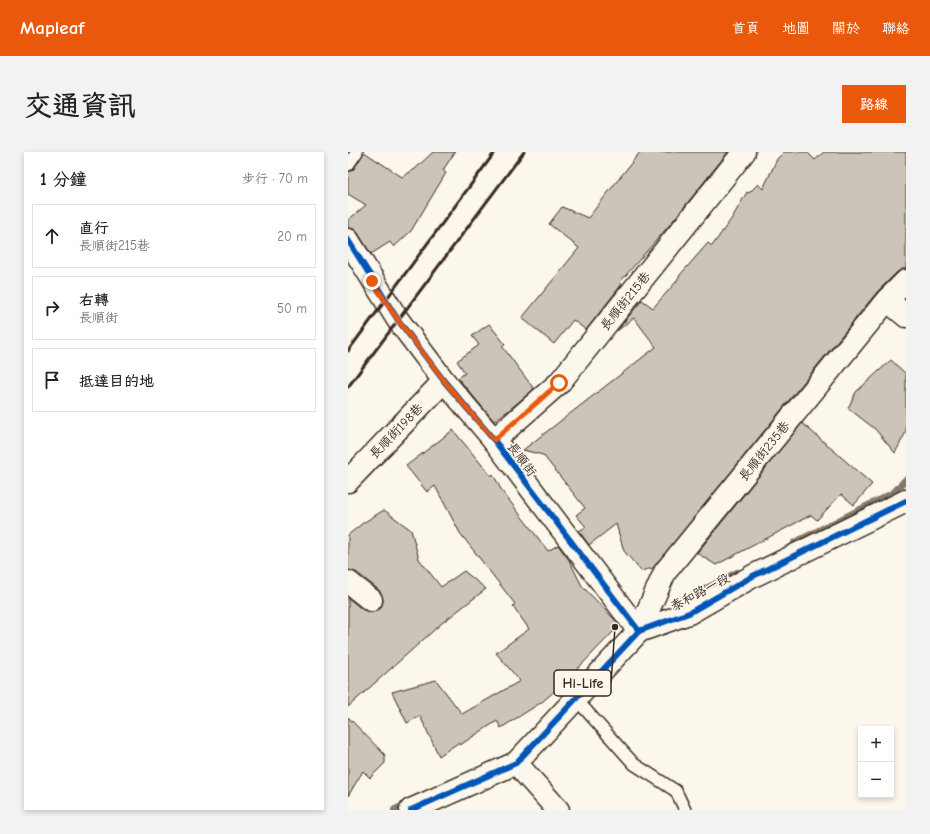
<!DOCTYPE html>
<html lang="zh-TW">
<head>
<meta charset="utf-8">
<style>
	body { margin:0; font-family:"Comic Neue","LXGW WenKai TC",sans-serif; background:#f2f2f2; color:#202124 }
	.controls { position:absolute; right:12px; bottom:12px; display:grid; overflow:hidden; border-radius:0px; box-shadow:0 2px 6px #0003 }
	.controls button { width:36px; height:36px; display:grid; place-items:center; padding:0; border:0; border-bottom:1px solid #e0e0e0; background:#fff; color:#202124; font:20px sans-serif }
	.stop { position:absolute; width:12px; height:12px; margin:-9px; border:3px solid #ea580c; border-radius:50%; background:#fff }
	.stop.end { background:#ea580c; border-color:#fff; box-shadow:0 1px 4px #0008 }
	.list { margin:0; padding:0; list-style:none }
	h2 { display:flex; justify-content:space-between; align-items:center; height:52px; margin:0; padding:0 16px; font-size:17px }
	h2 small { font-size:13px; font-weight:400; color:#757577 }
	.list li { display:grid; grid-template-columns:26px 1fr auto; gap:12px; align-items:center; box-sizing:border-box; height:64px; margin:0 8px 8px; padding:0 8px; border:1px solid #e0e0e0; border-radius:0px }
	.list b { display:block; font-size:15px; white-space:nowrap }
	.list p { margin:0; font-size:13px; white-space:nowrap; color:#757577 }
	.list em { font-size:13px; font-style:normal; color:#757577 }
	.icon { flex:none; width:22px; height:22px; fill:none; stroke:currentColor; stroke-width:2; stroke-linecap:round; stroke-linejoin:round }
	.map { position:relative; flex:none; width:558px; height:658px; overflow:hidden; border-radius:0px }
	header { display:flex; align-items:center; gap:24px; box-sizing:border-box; height:56px; padding:0 20px; background:#ea580c; color:#fff }
	header strong { font-size:19px }
	nav { display:flex; gap:22px; margin-inline-start:auto; font-size:14px }
	.intro { display:flex; align-items:center; justify-content:space-between; box-sizing:border-box; height:96px; padding:0 24px }
	h1 { margin:0; font-size:28px }
	.button { padding:10px 18px; border-radius:0px; background:#ea580c; color:#fff; font-size:14px; font-weight:700 }
	main { display:flex; gap:24px; padding:0 24px }
	aside { flex:1; background:#fff; border-radius:0px; box-shadow:0 2px 6px #0003 }
	.map>svg:first-child { display:block }
</style>
</head>
<body>
<header>
<strong>Mapleaf</strong>
<nav><a>首頁</a><a>地圖</a><a>關於</a><a>聯絡</a></nav>
</header>
<div class="intro"><h1>交通資訊</h1><a class="button">路線</a></div>
<main>
<aside>
<h2>1 分鐘<small>步行 · 70 m</small></h2>
<ul class="list">
<li><svg class="icon" aria-label="ahead" viewBox="0 0 24 24"><path d="M12 20V5M6 11l6-6 6 6"/></svg><div><b>直行</b><p>長順街215巷</p></div><em>20 m</em></li>
<li><svg class="icon" aria-label="right" viewBox="0 0 24 24"><path d="M7 20v-9h11M14 6l5 5-5 5"/></svg><div><b>右轉</b><p>長順街</p></div><em>50 m</em></li>
<li><svg class="icon" aria-label="arrive" viewBox="0 0 24 24"><path d="M6 21V4h12l-3 4 3 4H6"/></svg><div><b>抵達目的地</b></div></li>
</ul>
</aside>
<div class="map">
<svg width="558" height="658" viewBox="0 0 558 658">
	<rect width="100%" height="100%" fill="#fbf7ec"/>
	<filter id="ink" filterUnits="userSpaceOnUse"><feTurbulence type="fractalNoise" baseFrequency=".025" numOctaves="2"/><feDisplacementMap in="SourceGraphic" scale="8" xChannelSelector="R" yChannelSelector="G"/><feConvolveMatrix kernelMatrix="1 2 1 2 8 2 1 2 1" color-interpolation-filters="sRGB"/></filter>
	<g filter="url(#ink)">
		<g fill="none" stroke-linecap="round" stroke-linejoin="round">
			<g stroke="#85796d" stroke-width="8">
				<path d="M447,391L546,341L558,328"/>
				<path d="M341,446L389,421"/>
				<path d="M47,658L62,651"/>
			</g>
		</g>
		<g fill="#ccc4b9" stroke="#3b2a1e">
			<path d="M16,0L54,25L67,17L85,0H107L95,18L98,21L63,79L46,95L42,90L23,102L10,81L6,77L0,76V68L18,53L0,42V20L6,17Z"/>
			<path d="M292,0H380L324,70L272,130L274,132L238,178L225,168L206,192L174,166L231,96L201,72L214,55L240,66Z"/>
			<path d="M436,0H459L467,8L476,0H558V117H554L549,120L529,140L305,416L293,419L276,399L268,372L241,393L231,379L238,375L228,363L237,356L195,303L175,298L308,195L286,166L269,179L294,148L305,156L328,130L332,123L360,91L364,94L384,66L399,40L401,41L410,32L415,37L429,7Z"/>
			<path d="M141,172L157,192L154,194L186,237L161,258L146,269L110,226L117,221L109,209L131,193L124,184Z"/>
			<path d="M543,208L558,222V280L547,301L527,277L500,256L508,240Z"/>
			<path d="M454,271L524,332L506,353L493,342L469,368L463,363L368,413L349,401Z"/>
			<path d="M105,278L143,324L145,322L154,339L200,399L210,393L221,408L234,434L270,471L266,479L216,531L194,550L153,576L149,569L112,593L110,591L91,604L72,564L59,571L44,540L88,528L114,562L172,529L148,501L181,477L165,454L167,452L112,381L87,334L79,340L58,314Z"/>
			<path d="M36,358L63,378L71,407L93,435L116,419L138,437L94,471L0,555V446L15,458L22,460L28,459L33,456L35,449L34,443L31,438L8,420L0,418V383L15,371Z"/>
			<path d="M0,565L37,603V611L22,626L15,619L0,644Z"/>
		</g>
		<g fill="none" stroke-linecap="round" stroke-linejoin="round">
			<defs>
				<g id="service">
					<path d="M0,13L9,0"/>
					<path d="M228,547L286,612L328,639L337,658"/>
				</g>
				<g id="minor">
					<path d="M0,88L50,168L96,229L146,288L291,479"/>
					<path d="M539,148L558,164"/>
					<path d="M146,288L211,231L396,0"/>
					<path d="M0,329L96,229"/>
					<path d="M0,430L23,448"/>
					<path d="M291,479L317,420L539,148L558,129"/>
					<path d="M168,611L210,658"/>
					<path d="M63,658L168,611L291,479L341,461L405,424L558,349"/>
				</g>
			</defs>
			<use href="#service" stroke="#3b2a1e" stroke-width="14"/>
			<use href="#minor" stroke="#3b2a1e" stroke-width="25"/>
			<use href="#service" stroke="#fbf7ec" stroke-width="11"/>
			<use href="#minor" stroke="#fbf7ec" stroke-width="22"/>
			<g stroke="#3b2a1e" stroke-width="3">
				<path d="M0,199L147,0"/>
				<path d="M0,235L176,0"/>
			</g>
			<defs>
				<g id="cycleway">
					<path d="M0,88L50,168L96,229L146,288L291,479"/>
					<path d="M63,658L168,611L291,479L341,461L405,424L558,349"/>
				</g>
			</defs>
			<use href="#cycleway" stroke="#fbf7ec" stroke-width="8"/>
			<use href="#cycleway" stroke="#0057b8" stroke-width="6"/>
		</g>
	</g>
	<g fill="none" stroke-linecap="round" stroke-linejoin="round" filter="url(#ink)">
		<path stroke="#ea580c" stroke-width="5" d="M24,129L50,168L96,229L146,288L211,231"/>
	</g>
	<g text-anchor="middle" dominant-baseline="central" stroke-width="3.5" stroke-linejoin="round" paint-order="stroke">
		<g font-size="13" fill="#3b2a1e" stroke="#fbf7ec">
			<text transform="translate(277 149) rotate(-51)">長順街215巷</text>
			<text transform="translate(48 279) rotate(-46)">長順街198巷</text>
			<text transform="translate(416 299) rotate(-51)">長順街235巷</text>
			<text transform="translate(174 307) rotate(53)">長順街</text>
			<text transform="translate(352 440) rotate(-28)">泰和路一段</text>
		</g>
	</g>
	<path fill="none" stroke="#3b2a1e" stroke-width="1.5" d="M267 475L263 531"/>
	<circle fill="#3b2a1e" stroke="#fbf7ec" stroke-width="1.5" cx="267" cy="475" r="4"/>
	<rect fill="#fbf7ec" stroke="#3b2a1e" stroke-width="1.5" x="206" y="518" width="57" height="26" rx="4"/>
	<g font-size="14" text-anchor="middle" font-weight="bold" fill="#3b2a1e">
		<text x="235" y="536">Hi-Life</text>
	</g>
</svg>
<div class="controls">
<button>+</button>
<button>−</button>
</div>
<div class="stop" style="left:211px;top:231px"></div>
<div class="stop end" style="left:24px;top:129px"></div>
</div>
</main>
</body>
</html>
